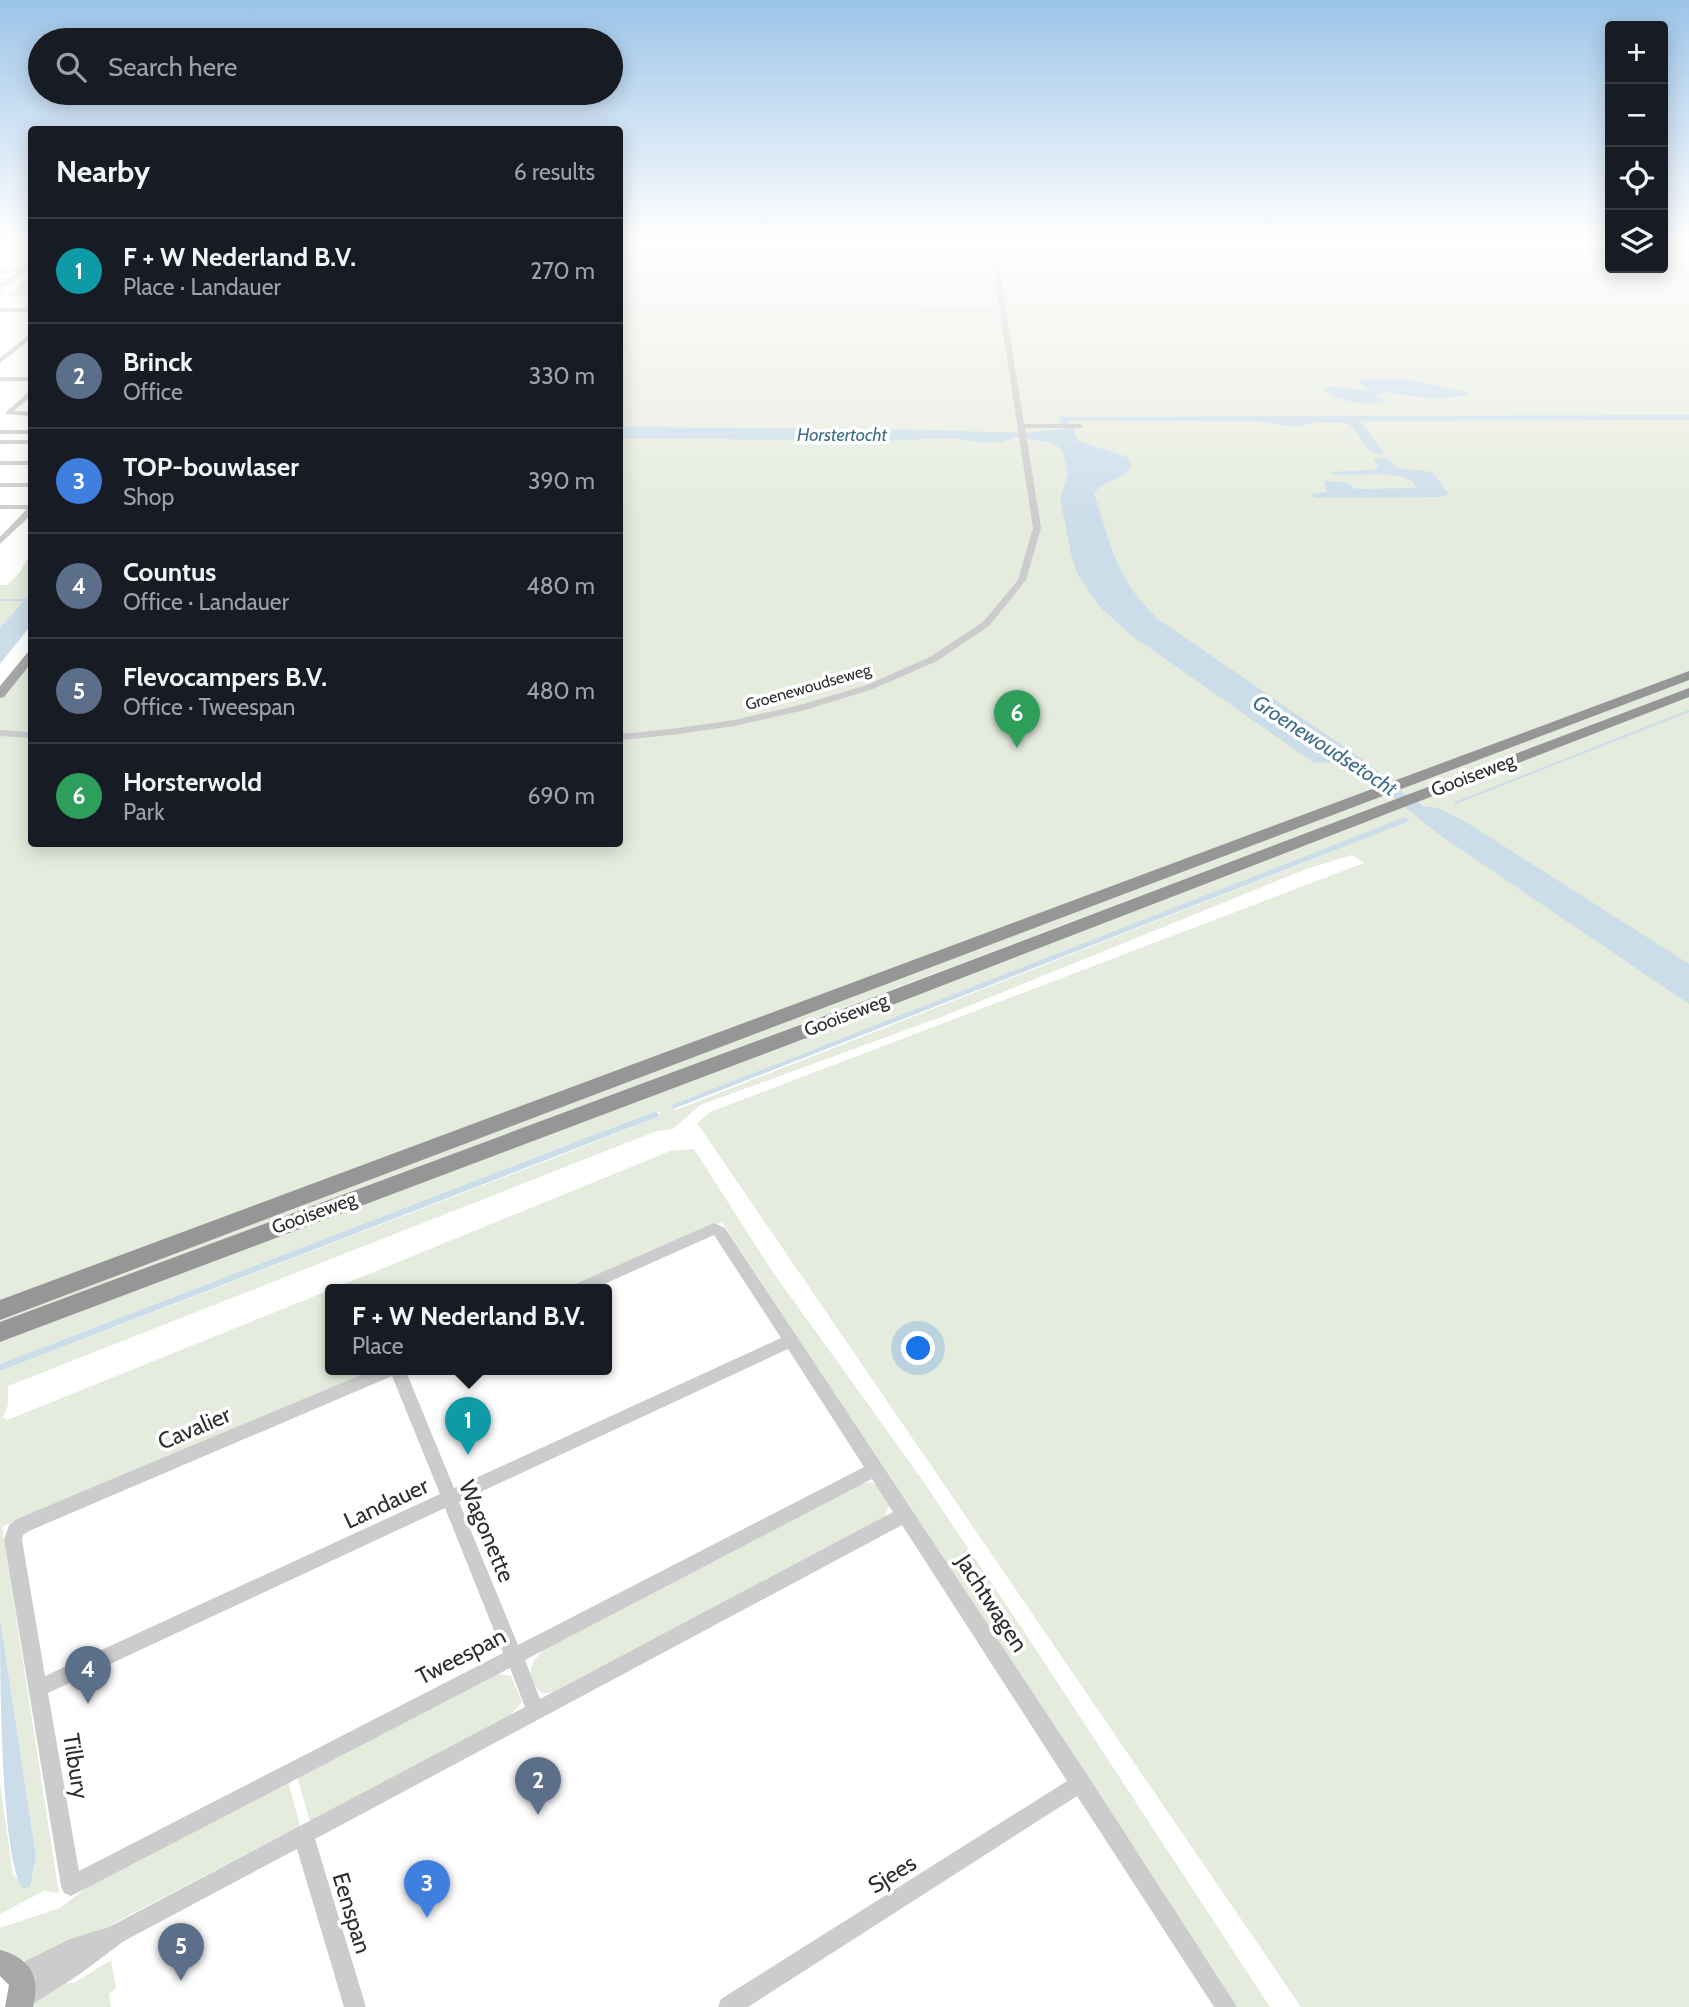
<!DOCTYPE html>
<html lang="en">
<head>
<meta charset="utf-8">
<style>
	body { margin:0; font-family:Cabin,sans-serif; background:#242831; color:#f1f3f6 }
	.controls { position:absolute; right:21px; top:21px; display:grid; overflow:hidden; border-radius:7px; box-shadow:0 4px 18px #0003 }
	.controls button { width:63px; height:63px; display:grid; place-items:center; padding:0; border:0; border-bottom:2px solid #363941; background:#171b24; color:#f1f3f6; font:35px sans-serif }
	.you { position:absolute; left:919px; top:1349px; width:24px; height:24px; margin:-18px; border:5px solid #fff; border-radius:50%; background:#1a73e8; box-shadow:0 0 0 10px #1a73e833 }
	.badge { display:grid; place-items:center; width:46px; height:46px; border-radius:50%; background:#b45309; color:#fff; font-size:23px; font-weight:700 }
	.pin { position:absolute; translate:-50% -58px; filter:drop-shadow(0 2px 4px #0008) }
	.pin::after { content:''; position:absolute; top:37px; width:24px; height:21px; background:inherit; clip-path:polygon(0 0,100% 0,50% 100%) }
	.popup { position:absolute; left:325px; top:1284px; width:287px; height:91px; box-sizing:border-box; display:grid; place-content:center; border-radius:7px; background:#171b24; filter:drop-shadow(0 2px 5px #0005); font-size:23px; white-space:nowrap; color:#9ea1a6 }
	.popup b { font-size:26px; color:#f1f3f6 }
	.popup::after { content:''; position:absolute; left:50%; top:100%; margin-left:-14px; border:14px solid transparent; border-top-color:#171b24 }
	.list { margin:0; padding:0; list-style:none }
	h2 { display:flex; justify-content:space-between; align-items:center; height:91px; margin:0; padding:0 28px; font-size:30px }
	h2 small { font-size:23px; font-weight:400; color:#9ea1a6 }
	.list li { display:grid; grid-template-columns:46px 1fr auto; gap:21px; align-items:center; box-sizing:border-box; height:105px; padding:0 28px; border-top:2px solid #363941 }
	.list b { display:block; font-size:26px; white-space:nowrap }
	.list p { margin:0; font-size:23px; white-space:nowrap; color:#9ea1a6 }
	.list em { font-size:23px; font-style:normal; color:#9ea1a6 }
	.icon { flex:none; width:38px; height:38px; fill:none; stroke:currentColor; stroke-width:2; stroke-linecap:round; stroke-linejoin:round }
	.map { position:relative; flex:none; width:1689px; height:2007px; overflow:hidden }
	.search { position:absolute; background:#171b24; box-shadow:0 4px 18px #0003; left:28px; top:28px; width:595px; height:77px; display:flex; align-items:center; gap:18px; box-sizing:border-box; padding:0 24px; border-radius:38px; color:#9ea1a6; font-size:26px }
	.panel { position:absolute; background:#171b24; box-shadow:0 4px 18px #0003; left:28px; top:126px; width:595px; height:721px; border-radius:7px }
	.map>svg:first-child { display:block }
</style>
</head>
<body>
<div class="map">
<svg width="1689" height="2007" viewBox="0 0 1689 2007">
	<rect width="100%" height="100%" fill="#fff"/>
	<g fill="#e5ebdd" fill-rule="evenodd">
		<path d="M620,241H1610V268H1663V241H1689V671L1389,783L1379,776L1377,770H1353L1379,788L0,1301V699L31,659L32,844H620Z"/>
		<path d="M20,274H25L1,294L7,295L28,274L31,275V294H17L31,297H0V290Z"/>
		<path d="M31,553V592L0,628V585H7L20,572Z"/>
		<path d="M1689,677V689L1407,795L1397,788Z"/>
		<path d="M1689,694V2007H1301L697,1123L710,1112L1364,863L1352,855L1309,868L944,1016L700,1105L673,1129L657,1131L621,1145L8,1386V1405L3,1417L7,1420L330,1290V1369H375L2,1527L59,1893L44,1891L0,1914V1783L13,1875L30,1886L36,1857L0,1618V1371L570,1152L660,1116V1112L656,1111L0,1364V1342L1406,806L1439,835L1468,824L1417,802ZM1405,818L1410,821L676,1110L673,1108L672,1105Z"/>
		<path d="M1386,792L1396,799L0,1327V1318Z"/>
		<path d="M694,1149L770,1268L921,1478L1029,1639L1270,2007H1236L722,1222L564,1289H332L670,1151Z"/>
		<path d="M870,1482L879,1485L890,1505L884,1517L553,1692L543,1694C524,1680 528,1661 546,1649L859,1485Z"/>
		<path d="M499,1674L511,1676L522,1702L507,1719L310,1822L297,1776Z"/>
		<path d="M288,1781L300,1826L116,1922L69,1955L26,1961L0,1952V1928L60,1908L93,1883Z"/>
		<path d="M111,1960L116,1988L109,1994L111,2007H28L53,1983H74Z"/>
	</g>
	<g fill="#cbdde9">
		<path d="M1363,379H1402L1464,391L1469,395L1434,399L1383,392L1376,394L1384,402C1367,407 1337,401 1323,389L1332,386L1368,391L1359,382Z"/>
		<path d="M1689,415V420L1360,421L1385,454C1363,455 1363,436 1348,423L1314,422L1297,427L1257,421H1070L1068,424H1061L1059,417Z"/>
		<path d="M620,427L889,429L1024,433L1073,428L1078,441L1127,457L1132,466C1123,481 1102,479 1094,494C1113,548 1114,577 1158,619L1356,755L1377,770L1380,777L1424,806L1438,808L1466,822L1689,964V1004L1438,834L1373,781L1336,762L1314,763L1131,635L1101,608L1079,577L1072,558L1060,498L1068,473L1062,450L1053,443L1015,437L1002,442L983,443L956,438L877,441L620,438Z"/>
		<path d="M1385,457L1398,468L1432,472L1449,494L1441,497L1314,498L1312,494L1327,492L1324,481L1346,482L1356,489L1416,488C1412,468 1356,476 1337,475L1330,472L1374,470L1378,467L1374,459Z"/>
		<path d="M31,592V625L0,664V628Z"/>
		<path d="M1405,817L1410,821L673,1109L672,1105Z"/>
		<path d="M656,1111L660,1116L0,1371V1364Z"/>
		<path d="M0,1618L36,1857L30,1886L23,1889C0,1861 0,1666 0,1618Z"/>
	</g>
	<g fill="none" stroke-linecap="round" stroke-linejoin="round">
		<g stroke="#cbdde9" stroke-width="2">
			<path d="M620,312H711"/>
			<path d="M722,312H861"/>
			<path d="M868,312L996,311"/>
			<path d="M0,600H25"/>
			<path d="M1455,803L1689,711"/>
		</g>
		<g fill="#ccc" fill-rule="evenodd">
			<path d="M989,241H995L1024,424H1080L1084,426L1080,428H1025L1041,528L1026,580L989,626L937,661L873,689L805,710L734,726L671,735L620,740V734L671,729L734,720L800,705L867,685L930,657L983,622L1018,580L1033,528Z"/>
			<path d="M32,262V267L0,289V284L16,273H0V269H21Z"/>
			<rect x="0" y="308" width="32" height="4"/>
			<path d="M32,332V338L0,363V358Z"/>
			<rect x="0" y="377" width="32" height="4"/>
			<path d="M32,389V395L14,411L32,412V416L6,414V412Z"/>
			<rect x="0" y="430" width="32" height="4"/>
			<rect x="0" y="440" width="32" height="4"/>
			<rect x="0" y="461" width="32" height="4"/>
			<rect x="0" y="483" width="32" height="4"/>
			<path d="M0,505H32V514L0,544V537L27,509H0Z"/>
			<path d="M0,730L32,732V738L0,736Z"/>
			<path d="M714,1223L725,1228L1088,1776L1237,2007H1214L1077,1796L748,2007H718L721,1999L1067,1781L902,1525L315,1839L366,2007H344L297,1849L124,1941L80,1974L30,2006H14L11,1998L14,1990L40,1975L20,1985L13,1981L9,1974L13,1967L70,1939L109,1927L525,1707L510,1668L71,1896L64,1893L61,1886L4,1540L9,1525L17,1519L375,1369H405L454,1488L781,1338L714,1235L593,1289H571L573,1285ZM788,1349L864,1467L518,1645L459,1502ZM392,1376L440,1494L45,1676L22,1540L23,1535L29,1531ZM872,1479L893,1512L540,1699L525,1660ZM445,1508L503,1653L79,1871L48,1693Z"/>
		</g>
		<g fill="#a7a7a7" fill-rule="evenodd">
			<path d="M32,651V662L4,697L0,698V686L28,652Z"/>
			<path d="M0,1950C30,1958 41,1976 33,2007H5L9,1985L0,1976Z"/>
		</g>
		<g fill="#969696" fill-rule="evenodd">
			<path d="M1689,671V680L0,1320V1300Z"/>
			<path d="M1689,688V697L830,1029L0,1342V1322L816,1019Z"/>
		</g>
	</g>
	<linearGradient id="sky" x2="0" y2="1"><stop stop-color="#9cc4e8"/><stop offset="0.46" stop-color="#fff"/><stop offset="1" stop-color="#fff" stop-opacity="0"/></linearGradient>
	<rect width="1689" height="522" fill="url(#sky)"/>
	<g text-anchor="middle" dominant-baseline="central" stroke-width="7" stroke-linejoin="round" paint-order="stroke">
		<g font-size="16" fill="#2f2f2f" stroke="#fff">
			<text transform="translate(808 687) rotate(-16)">Groenewoudseweg</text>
		</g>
		<g font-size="18" font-style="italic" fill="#426f8b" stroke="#fff">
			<text x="842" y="435">Horstertocht</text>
		</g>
		<g font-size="19" fill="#2f2f2f" stroke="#fff">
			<text transform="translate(1473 775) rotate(-21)">Gooiseweg</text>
			<text transform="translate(846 1015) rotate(-21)">Gooiseweg</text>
			<text transform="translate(314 1213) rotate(-20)">Gooiseweg</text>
		</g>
		<g font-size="21" font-style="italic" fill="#426f8b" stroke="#fff">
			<text transform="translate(1325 745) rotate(33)">Groenewoudsetocht</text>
		</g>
		<g font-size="23" fill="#2f2f2f" stroke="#fff">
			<text transform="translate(194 1428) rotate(-23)">Cavalier</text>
			<text transform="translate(386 1503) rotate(-25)">Landauer</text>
			<text transform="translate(487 1531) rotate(67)">Wagonette</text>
			<text transform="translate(992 1603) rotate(57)">Jachtwagen</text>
			<text transform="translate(461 1656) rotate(-27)">Tweespan</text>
			<text transform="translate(76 1766) rotate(81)">Tilbury</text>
			<text transform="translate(892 1874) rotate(-32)">Sjees</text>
			<text transform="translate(352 1913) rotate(73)">Eenspan</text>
		</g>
	</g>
</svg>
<div class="controls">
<button>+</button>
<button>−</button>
<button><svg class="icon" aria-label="locate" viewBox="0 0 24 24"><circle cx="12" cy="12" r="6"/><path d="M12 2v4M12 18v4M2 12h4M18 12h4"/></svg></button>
<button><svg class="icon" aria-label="layers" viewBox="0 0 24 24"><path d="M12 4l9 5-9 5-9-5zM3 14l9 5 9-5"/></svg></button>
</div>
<div class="you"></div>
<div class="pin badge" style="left:468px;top:1455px;background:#0f9aa8">1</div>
<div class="popup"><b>F + W Nederland B.V.</b>Place</div>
<div class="pin badge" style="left:538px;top:1815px;background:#5c6f8a">2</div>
<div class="pin badge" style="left:427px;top:1918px;background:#3f7fe0">3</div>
<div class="pin badge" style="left:88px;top:1704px;background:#5c6f8a">4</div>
<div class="pin badge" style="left:181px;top:1981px;background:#5c6f8a">5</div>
<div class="pin badge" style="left:1017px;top:748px;background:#2e9e5b">6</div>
<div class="search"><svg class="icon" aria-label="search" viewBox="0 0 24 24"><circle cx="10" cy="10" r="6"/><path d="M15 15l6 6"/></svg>Search here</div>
<section class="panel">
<h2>Nearby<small>6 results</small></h2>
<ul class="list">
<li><span class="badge" style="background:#0f9aa8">1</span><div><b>F + W Nederland B.V.</b><p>Place · Landauer</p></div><em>270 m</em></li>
<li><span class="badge" style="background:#5c6f8a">2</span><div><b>Brinck</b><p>Office</p></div><em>330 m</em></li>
<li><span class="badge" style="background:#3f7fe0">3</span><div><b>TOP-bouwlaser</b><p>Shop</p></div><em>390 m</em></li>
<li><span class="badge" style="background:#5c6f8a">4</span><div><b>Countus</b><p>Office · Landauer</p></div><em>480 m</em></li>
<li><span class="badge" style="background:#5c6f8a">5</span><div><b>Flevocampers B.V.</b><p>Office · Tweespan</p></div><em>480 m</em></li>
<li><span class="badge" style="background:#2e9e5b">6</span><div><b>Horsterwold</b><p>Park</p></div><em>690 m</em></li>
</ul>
</section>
</div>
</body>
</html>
